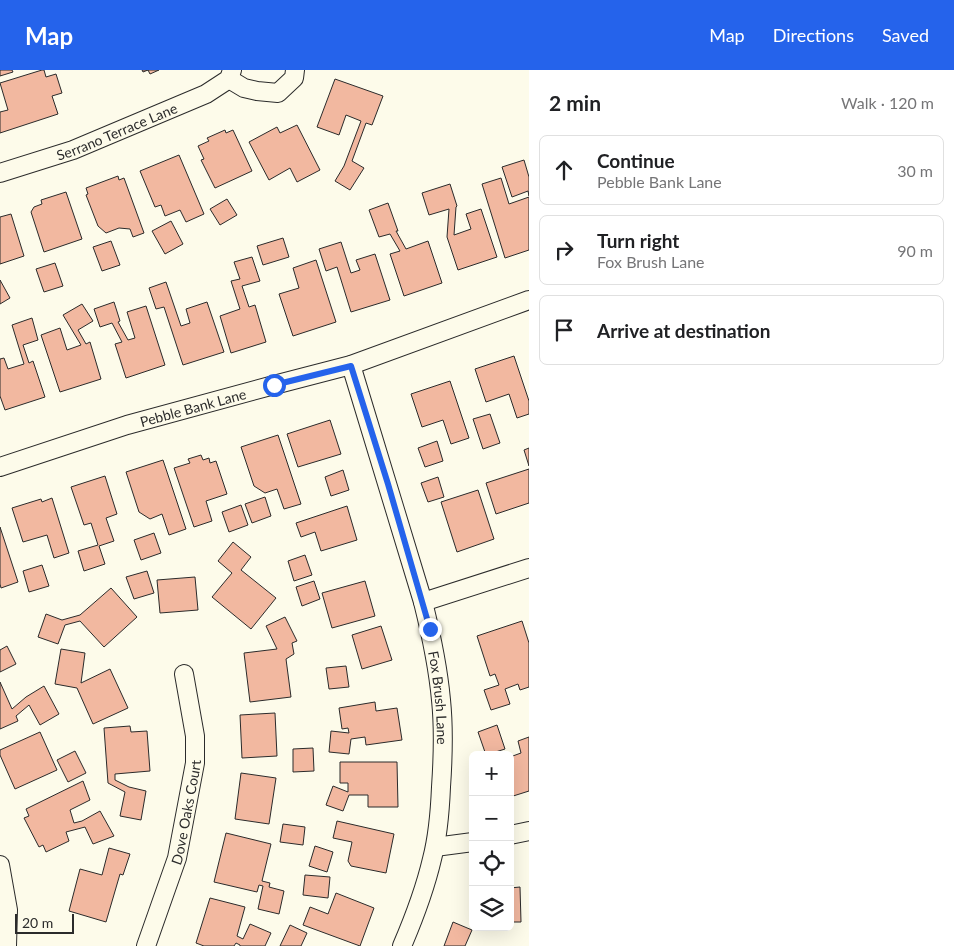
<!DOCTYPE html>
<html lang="en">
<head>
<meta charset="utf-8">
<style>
	body { margin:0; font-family:Lato,sans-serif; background:#f6f6f6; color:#202124 }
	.controls { position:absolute; right:15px; bottom:15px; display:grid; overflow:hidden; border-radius:8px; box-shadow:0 5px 20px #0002 }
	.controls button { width:45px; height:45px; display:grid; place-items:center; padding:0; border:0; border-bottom:1px solid #e0e0e0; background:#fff; color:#202124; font:25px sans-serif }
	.scale { position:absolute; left:15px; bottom:12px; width:59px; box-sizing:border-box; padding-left:5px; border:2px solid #2b2b2b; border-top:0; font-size:14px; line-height:18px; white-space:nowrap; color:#2b2b2b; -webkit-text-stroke:4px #fdfbea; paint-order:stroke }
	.stop { position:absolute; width:15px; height:15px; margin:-11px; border:4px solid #2563eb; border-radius:50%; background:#fff }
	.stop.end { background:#2563eb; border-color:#fff; box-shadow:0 1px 5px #0008 }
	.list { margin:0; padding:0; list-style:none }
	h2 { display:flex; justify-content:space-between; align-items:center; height:65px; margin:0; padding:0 20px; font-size:21px }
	h2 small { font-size:16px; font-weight:400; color:#757577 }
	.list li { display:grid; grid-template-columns:32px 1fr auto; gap:15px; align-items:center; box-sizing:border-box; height:70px; margin:0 10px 10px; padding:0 10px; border:1px solid #e0e0e0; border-radius:8px }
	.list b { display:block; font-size:19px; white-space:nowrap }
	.list p { margin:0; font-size:16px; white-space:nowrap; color:#757577 }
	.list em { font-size:16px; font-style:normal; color:#757577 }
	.icon { flex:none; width:28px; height:28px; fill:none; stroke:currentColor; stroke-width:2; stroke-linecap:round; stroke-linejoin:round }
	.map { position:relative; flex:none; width:529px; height:876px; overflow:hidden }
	header { display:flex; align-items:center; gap:30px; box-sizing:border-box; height:70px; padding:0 25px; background:#2563eb; color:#fff }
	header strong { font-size:24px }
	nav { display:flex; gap:28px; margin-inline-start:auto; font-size:18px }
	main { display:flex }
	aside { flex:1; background:#fff }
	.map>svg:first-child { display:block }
</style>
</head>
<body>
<header>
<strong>Map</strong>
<nav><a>Map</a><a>Directions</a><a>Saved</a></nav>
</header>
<main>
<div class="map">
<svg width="529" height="876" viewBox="0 0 529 876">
	<rect width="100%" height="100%" fill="#fdfbea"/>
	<g fill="#f2b8a0" stroke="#2b2b2b">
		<path d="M0,0H12L13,2L0,6Z"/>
		<path d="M42,0H44L46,7L56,4L62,23L52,26L58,44L0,63V42L8,40L0,13Z"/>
		<path d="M142,0H159L150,4L148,0L143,2Z"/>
		<path d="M335,9L383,26L372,55L366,53L352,91L364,98L350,120L335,111L344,96L361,51L346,45L339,65L317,57Z"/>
		<path d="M297,55L320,100L297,112L290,98L269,110L249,72L277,57L280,63Z"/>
		<path d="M225,60L226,63L233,60L252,101L215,118L201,90L204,89L198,76L209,71L207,68Z"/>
		<path d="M179,85L204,144L186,152L180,140L165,146L161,135L155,137L140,101Z"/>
		<path d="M524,90L529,107V126L528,121L512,127L502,97Z"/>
		<path d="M118,106L119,110L124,108L144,163L133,167L130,159L119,158L106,163L98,156L86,125L88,124L86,118Z"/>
		<path d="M501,108L509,134L529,127V180L505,188L482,114Z"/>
		<path d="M450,114L457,136L456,137L454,165L471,159L466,144L481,139L497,187L458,200L447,167L449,139L429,145L422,123Z"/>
		<path d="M66,122L82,169L44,182L31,142L34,137L42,134L41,130Z"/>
		<path d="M227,129L237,145L220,155L210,139Z"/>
		<path d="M388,133L398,161H396L406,179L428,171L442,213L404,226L390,184L400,181L390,164L379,167L369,140Z"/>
		<path d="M11,144L24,186L0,194V147Z"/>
		<path d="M171,151L183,174L165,184L152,161Z"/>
		<path d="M283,168L289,187L263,195L257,176Z"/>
		<path d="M111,171L120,195L102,201L93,177Z"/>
		<path d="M341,172L351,203L360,200L356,190L375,184L390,230L351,242L337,197L326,201L319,179Z"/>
		<path d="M252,187L260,211L242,216L249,237L255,235L266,272L231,283L220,246L240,239L231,211L240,209L234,192Z"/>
		<path d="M316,190L336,252L293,266L279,224L299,218L293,198Z"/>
		<path d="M55,193L63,216L44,222L36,199Z"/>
		<path d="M0,210L10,228L0,234Z"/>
		<path d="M166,212L181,256L190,253L186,239L207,232L224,282L183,295L164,237L156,239L149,218Z"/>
		<path d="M114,232L120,251L118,252L128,270L135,268L127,242L146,236L165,295L126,308L115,274L122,272L112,253L100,257L94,239Z"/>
		<path d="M82,234L93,251L78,260L86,274L90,272L101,309L60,322L41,265L60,258L67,280L81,275L63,245Z"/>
		<path d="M32,248L38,270L23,275L29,293L33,291L45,327L5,340L0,326V289L4,288L8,299L24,294L12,255Z"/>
		<path d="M514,286L529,331V344L517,348L509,324L486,332L475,299Z"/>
		<path d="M450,311L469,368L451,374L443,350L422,357L411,324Z"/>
		<path d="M490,344L500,373L483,379L473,349Z"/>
		<path d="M330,350L341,384L298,397L287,364Z"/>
		<path d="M278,365L301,434L284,439L277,419L265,423L254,416L241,377Z"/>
		<path d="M437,371L443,391L425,397L418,378Z"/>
		<path d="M529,378V396L524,380Z"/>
		<path d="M201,385L203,390L209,388L210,393L216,391L227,424L206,431L212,451L194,457L174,398L190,393L188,389Z"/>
		<path d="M163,390L186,459L169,465L162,444L150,449L139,442L126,402Z"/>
		<path d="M529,399V433L496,444L486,413Z"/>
		<path d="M343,400L349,420L331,426L325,407Z"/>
		<path d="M105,406L117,444L106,448L114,471L99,476L105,494L84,501L78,481L98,475L91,453L84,455L71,417Z"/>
		<path d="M438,407L444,427L428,432L421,413Z"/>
		<path d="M478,420L494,469L457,482L441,432Z"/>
		<path d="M265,427L271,446L252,453L245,434Z"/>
		<path d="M52,428L69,483L54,488L47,465L23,472L12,438L41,429L42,432Z"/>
		<path d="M241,435L248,455L229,462L222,442Z"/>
		<path d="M347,436L357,470L321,481L315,462L301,467L296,453Z"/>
		<path d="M0,457L18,512L1,518L0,514Z"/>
		<path d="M154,463L161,483L141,490L134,470Z"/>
		<path d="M233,472L251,487L241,500L276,528L251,559L212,527L232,503L218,491Z"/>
		<path d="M305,485L312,505L294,511L288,491Z"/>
		<path d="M42,495L49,516L29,522L23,501Z"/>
		<path d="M147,501L154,523L134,529L126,507Z"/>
		<path d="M195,507L198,540L160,543L157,510Z"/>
		<path d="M314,511L320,529L302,536L296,517Z"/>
		<path d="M365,511L375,546L332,558L322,523Z"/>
		<path d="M111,518L137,547L104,577L80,551L65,555L58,574L38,567L46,544L62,550L80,545Z"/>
		<path d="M285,547L297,571L292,573L294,584L286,589L291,627L250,632L244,583L277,579L266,556Z"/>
		<path d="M522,551L529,573V617L520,620L518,614L505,619L510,634L491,640L484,620L499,615L495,604L490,606L477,566Z"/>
		<path d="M381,556L392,590L362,599L352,565Z"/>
		<path d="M7,576L16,594L0,602V580Z"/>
		<path d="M61,579L85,583L81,613L110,599L128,638L93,654L77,618L55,614Z"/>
		<path d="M346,596L349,617L329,619L326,598Z"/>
		<path d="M0,612L12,639L26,627L44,616L59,644L40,655L29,635L16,646L18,651L0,659Z"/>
		<path d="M375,632L376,641L397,638L402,670L366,675L365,667L351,669L349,684L329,682L331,661L349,663L348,658L342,659L339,638Z"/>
		<path d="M275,643L277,686L242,688L240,645Z"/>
		<path d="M497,655L505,679L486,685L478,662Z"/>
		<path d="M130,656L131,662L147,661L150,701L115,704V710L129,717L146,721L141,750L120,746L125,722L108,713L104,658Z"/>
		<path d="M40,662L57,700L15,719L0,685V680Z"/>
		<path d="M529,667V721L510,727V687L521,683L518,671Z"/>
		<path d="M313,678L314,701L293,702V679Z"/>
		<path d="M75,681L86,703L68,712L57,690Z"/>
		<path d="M340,692H397L398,737H368V725H349L343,741L326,735L333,716L348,722V713H340Z"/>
		<path d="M241,703L276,708L269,754L235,749Z"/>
		<path d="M83,711L90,730L70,740L74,753L82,751L100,741L114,766L93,774L85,757L66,762L69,771L46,782L43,775L39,777L24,748L29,746L26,739Z"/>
		<path d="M337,751L394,764L386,803L351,796L348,791L352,772L333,768Z"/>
		<path d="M283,754L305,757L303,775L280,772Z"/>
		<path d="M226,763L271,774L262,811L270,813L269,817L284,821L279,844L258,839L263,816L259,815L257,822L214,812Z"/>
		<path d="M315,776L333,782L327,802L309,796Z"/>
		<path d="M109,778L130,784L123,805L120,804L106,852L69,841L80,799L102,805Z"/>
		<path d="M305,805L330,807L328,828L303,825Z"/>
		<path d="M520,817L521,852H510V818Z"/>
		<path d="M336,823L374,838L360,876L303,855L310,837L328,844Z"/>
		<path d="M210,828L245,837L237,866L243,869L250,854L271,863L265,876H240V875L236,873L234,876H204L196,873Z"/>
		<path d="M453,852L472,860L465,876H444Z"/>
		<path d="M290,855L307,863L301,876H280Z"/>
	</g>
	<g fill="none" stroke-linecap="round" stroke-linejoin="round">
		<defs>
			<g id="minor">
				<path d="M229,9L244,18L257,21L278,23L294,8L295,0"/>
				<path id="s1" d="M0,103L73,80L206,24L229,9L232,0"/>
				<path id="s2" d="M351,295L423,532C431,564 438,597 441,630C444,659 443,688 441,717C440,741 438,766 432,789C425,819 414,848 402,876"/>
				<path id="s3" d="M0,397L127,355L274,315L351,295L529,230"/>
				<path d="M423,532L529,498"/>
				<path d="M510,765L529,761"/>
				<path d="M435,777L473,772"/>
				<path d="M0,795L8,840L7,876"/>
				<path id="s4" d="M146,876L177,788L195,693V666L184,604"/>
			</g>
		</defs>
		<use href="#minor" stroke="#2b2b2b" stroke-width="20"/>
		<use href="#minor" stroke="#fdfbea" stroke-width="18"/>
	</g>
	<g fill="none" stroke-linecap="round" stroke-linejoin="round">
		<path stroke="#2563eb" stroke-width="6" d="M274,315L351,296L388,414L430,559"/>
	</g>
	<g text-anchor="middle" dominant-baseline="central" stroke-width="4" stroke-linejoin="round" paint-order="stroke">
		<g font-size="14" fill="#2b2b2b" stroke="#fdfbea">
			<text stroke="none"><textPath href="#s1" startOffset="124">Serrano Terrace Lane</textPath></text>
			<text stroke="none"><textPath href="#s3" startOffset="202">Pebble Bank Lane</textPath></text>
			<text stroke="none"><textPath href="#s2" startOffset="345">Fox Brush Lane</textPath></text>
			<text stroke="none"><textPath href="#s4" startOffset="140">Dove Oaks Court</textPath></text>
		</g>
	</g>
</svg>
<div class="controls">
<button>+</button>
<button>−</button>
<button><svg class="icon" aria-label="locate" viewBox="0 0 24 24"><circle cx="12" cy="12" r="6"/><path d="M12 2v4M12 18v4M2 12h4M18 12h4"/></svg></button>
<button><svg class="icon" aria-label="layers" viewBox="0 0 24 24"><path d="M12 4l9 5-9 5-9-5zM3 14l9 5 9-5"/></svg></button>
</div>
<div class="scale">20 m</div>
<div class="stop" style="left:274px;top:315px"></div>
<div class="stop end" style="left:430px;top:559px"></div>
</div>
<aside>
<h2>2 min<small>Walk · 120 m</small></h2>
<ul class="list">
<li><svg class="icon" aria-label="ahead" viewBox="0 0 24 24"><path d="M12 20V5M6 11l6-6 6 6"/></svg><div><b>Continue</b><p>Pebble Bank Lane</p></div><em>30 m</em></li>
<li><svg class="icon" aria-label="right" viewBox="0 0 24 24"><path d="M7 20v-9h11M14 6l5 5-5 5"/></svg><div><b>Turn right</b><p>Fox Brush Lane</p></div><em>90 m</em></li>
<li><svg class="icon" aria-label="arrive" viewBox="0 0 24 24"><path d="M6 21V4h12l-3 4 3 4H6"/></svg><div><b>Arrive at destination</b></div></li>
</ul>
</aside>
</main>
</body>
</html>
